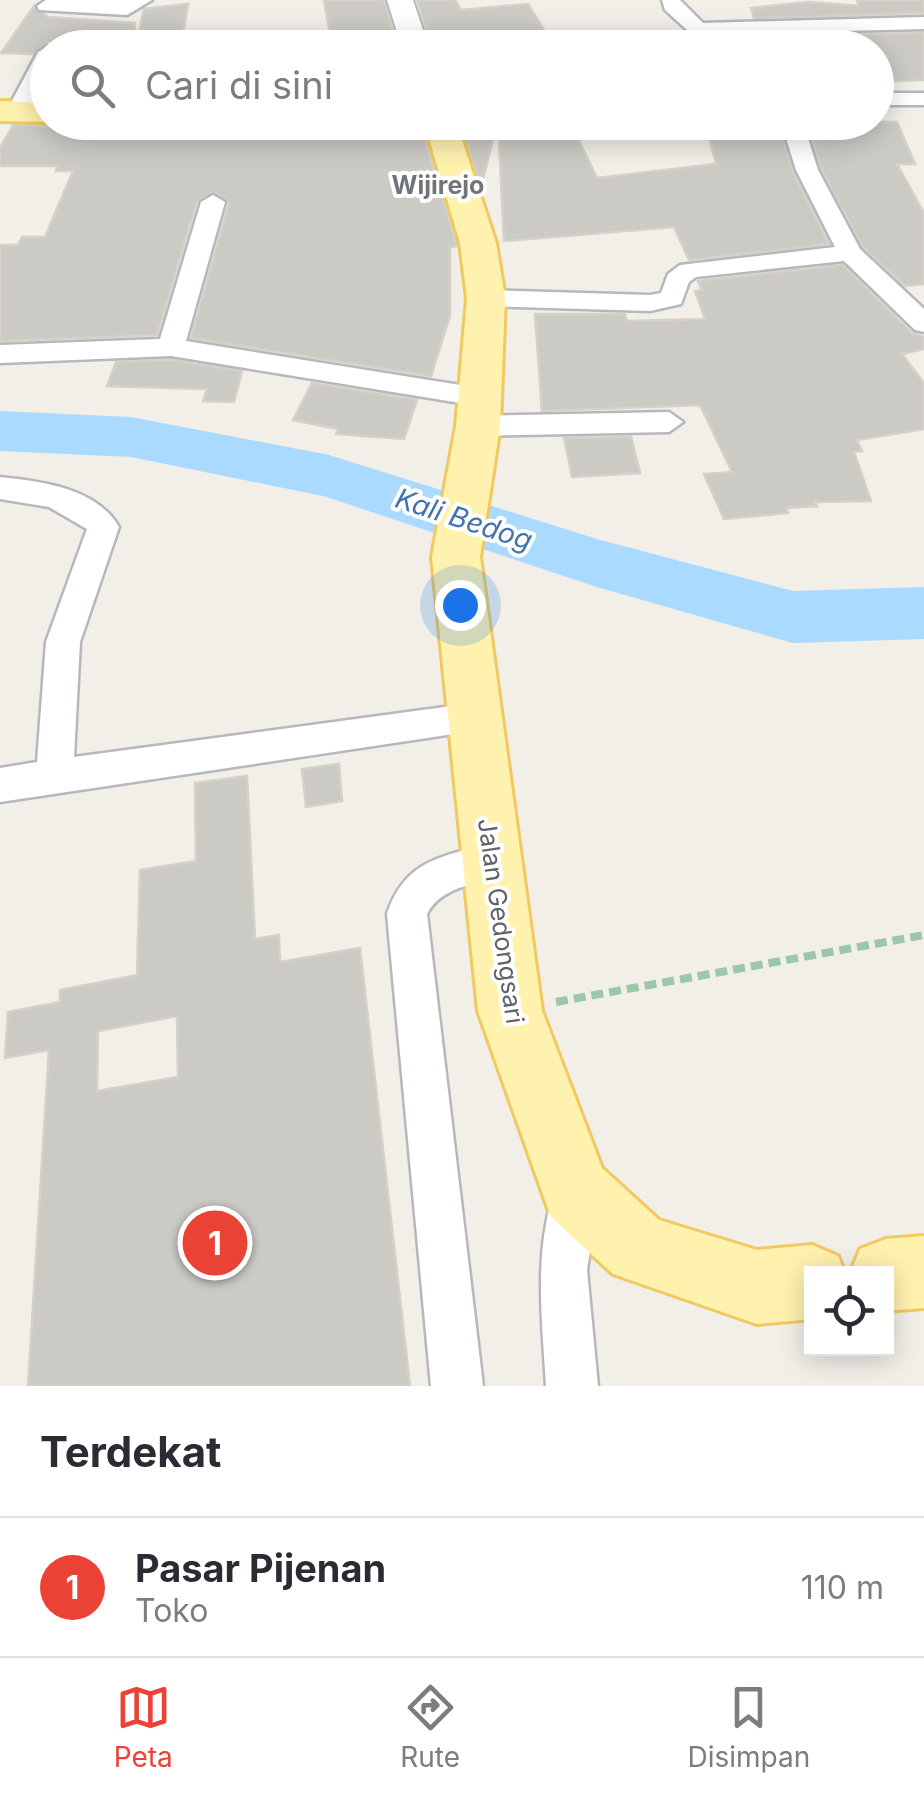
<!DOCTYPE html>
<html lang="id">
<head>
<meta charset="utf-8">
<style>
	body { margin:0; font-family:Inter,sans-serif; background:#f7f7f7; color:#2b2b33 }
	.controls { position:absolute; right:30px; bottom:30px; display:grid; overflow:hidden; border-radius:0px; box-shadow:0 5px 25px #0003 }
	.controls button { width:90px; height:90px; display:grid; place-items:center; padding:0; border:0; border-bottom:2px solid #e1e1e2; background:#fff; color:#2b2b33; font:50px sans-serif }
	.you { position:absolute; left:460px; top:605px; width:35px; height:35px; margin:-25px; border:8px solid #fff; border-radius:50%; background:#1a73e8; box-shadow:0 0 0 15px #1a73e833 }
	.badge { display:grid; place-items:center; width:65px; height:65px; border-radius:50%; background:#ea4335; color:#fff; font-size:32px; font-weight:700 }
	.pin { position:absolute; translate:-50% -50%; border:5px solid #fff; box-shadow:0 2px 10px #0006 }
	.list { margin:0; padding:0; list-style:none }
	h2 { display:flex; justify-content:space-between; align-items:center; height:130px; margin:0; padding:0 40px; font-size:42px }
	h2 small { font-size:32px; font-weight:400; color:#7c7c81 }
	.list li { display:grid; grid-template-columns:65px 1fr auto; gap:30px; align-items:center; box-sizing:border-box; height:140px; padding:0 40px; border-top:2px solid #e1e1e2 }
	.list b { display:block; font-size:38px; white-space:nowrap }
	.list p { margin:0; font-size:32px; white-space:nowrap; color:#7c7c81 }
	.list em { font-size:32px; font-style:normal; color:#7c7c81 }
	.icon { flex:none; width:55px; height:55px; fill:none; stroke:currentColor; stroke-width:2; stroke-linecap:round; stroke-linejoin:round }
	.map { position:relative; flex:none; width:924px; height:1386px; overflow:hidden }
	.search { position:absolute; background:#fff; box-shadow:0 5px 25px #0003; left:30px; right:30px; top:30px; height:110px; display:flex; align-items:center; gap:25px; box-sizing:border-box; padding:0 35px; border-radius:55px; color:#7c7c81; font-size:38px }
	.sheet { height:270px; background:#fff }
	nav { display:flex; justify-content:space-around; align-items:center; box-sizing:border-box; height:140px; border-top:2px solid #e1e1e2; background:#fff; font-size:28px; color:#7c7c81 }
	nav a { display:grid; justify-items:center; gap:5px }
	nav .on { color:#ea4335 }
	.map>svg:first-child { display:block }
</style>
</head>
<body>
<div class="map">
<svg width="924" height="1386" viewBox="0 0 924 1386">
	<rect width="100%" height="100%" fill="#f1efe8"/>
	<g fill="none" stroke-linecap="round" stroke-linejoin="round">
		<path fill="#aadaff" fill-rule="evenodd" d="M0,411L131,417L329,455L597,539L793,591L924,587V639L793,643L597,587L323,496L131,457L0,451Z"/>
	</g>
	<g fill="#cccac5" stroke="#d6d1c6" stroke-width="2.5" fill-rule="evenodd">
		<path d="M344,0H384L398,48H349L348,38H331L324,1Z"/>
		<path d="M417,0H455L461,10L528,4L555,48H432Z"/>
		<path d="M857,0H924V13L754,18L751,8L809,2L859,6Z"/>
		<path d="M188,4L181,45L136,46L144,9Z"/>
		<path d="M34,6L48,17L135,23V48H58L49,42L33,54L1,53Z"/>
		<path d="M924,33V80L876,82V48H763L760,37Z"/>
		<path d="M498,122H570L597,178L716,164L705,122H778L793,172L829,244L689,260L674,227L504,241Z"/>
		<path d="M807,122H897L915,164H897L924,213V284L905,286L863,247L821,169Z"/>
		<path d="M497,124L481,187L461,125Z"/>
		<path d="M13,125L111,129L109,135L421,127L457,246L450,247V316L431,376L191,338L229,203L215,192L197,201L157,335L0,341V245H18L22,237H45L73,171H56L58,166H0V148Z"/>
		<path d="M843,265L912,333L924,337V349L902,354L924,383V429L857,440L862,451L854,452L871,501L815,502L817,506L786,508L788,513L724,519L704,474L732,472L700,405L542,411L535,314H625L627,321L705,319L695,291L702,290L698,281Z"/>
		<path d="M171,360L242,371L234,402L203,401L207,389L107,386L116,362Z"/>
		<path d="M312,383L417,400L404,439L336,434L338,429L293,420Z"/>
		<path d="M631,437L640,473L572,477L564,438Z"/>
		<path d="M339,764L342,801L306,807L302,769Z"/>
		<path d="M247,776L255,939L279,935L280,962L360,948L410,1386H28L49,1050L5,1058L8,1012L60,1002V990L137,975L140,870L196,861L195,783ZM177,1016L178,1077L97,1091L98,1031Z"/>
	</g>
	<g fill="none" stroke-linecap="round" stroke-linejoin="round">
		<defs>
			<g id="street">
				<path d="M46,0H152L127,15L39,10L37,6Z"/>
				<path d="M662,0H680L703,23L924,17V29L716,34L728,47L707,48L665,10Z"/>
				<path d="M48,46L54,48H48C48,69 41,112 17,118L9,117L6,112L38,52Z"/>
				<rect x="876" y="93" width="48" height="12"/>
				<path d="M781,122H803L818,170L860,249L924,309V332L915,330L844,261L696,277L689,282L681,304L650,311L486,306L473,298L486,290L650,295L661,293L668,274L680,265L835,247L796,170Z"/>
				<path d="M213,195L225,202L186,341L479,388L493,397L489,404L479,406L171,356L0,363V345L160,339L201,202Z"/>
				<path d="M669,412L683,422L669,432L478,436L464,426L478,416Z"/>
				<path d="M0,477C40,481 97,488 119,527L80,642L74,757L474,703L487,707L492,718L487,729L0,802V768L37,762L46,642L87,529L49,507L0,499Z"/>
				<path d="M491,843L505,848L510,861L505,874C478,884 441,886 427,914L483,1386H431L387,914C405,860 441,857 491,843Z"/>
				<path d="M576,1169L592,1176L599,1192L587,1270L598,1386H546C542,1316 532,1243 560,1176Z"/>
			</g>
			<path id="secondary" d="M387,0H413L429,48H402Z"/>
			<g id="primary">
				<path d="M0,101L48,103L49,122L0,121Z"/>
				<path d="M424,122H456L496,243L505,298L500,426L480,557L542,1011L602,1168L659,1220L757,1250L812,1245L838,1256L845,1274H812V1319L757,1324L613,1274L551,1217L478,1011L432,557L456,426L467,298L460,243Z"/>
				<path d="M924,1236V1308L886,1311V1274H850L860,1249L886,1239Z"/>
			</g>
		</defs>
		<use href="#street" stroke="#b5b8bc" stroke-width="5"/>
		<use href="#secondary" stroke="#b6babf" stroke-width="4"/>
		<use href="#primary" stroke="#f2c960" stroke-width="6"/>
		<path stroke="#9cc7a9" stroke-width="8" stroke-dasharray="12 6" stroke-linecap="butt" d="M556,1002L924,935"/>
		<use href="#street" fill="#fff" fill-rule="evenodd"/>
		<use href="#secondary" fill="#fff" fill-rule="evenodd"/>
		<use href="#primary" fill="#fff2af" fill-rule="evenodd"/>
	</g>
	<g text-anchor="middle" dominant-baseline="central" stroke-width="8" stroke-linejoin="round" paint-order="stroke">
		<g font-size="25" font-weight="bold" fill="#70757a" stroke="#fff">
			<text x="438" y="185">Wijirejo</text>
		</g>
		<g font-size="25" fill="#5f6368" stroke="#fff">
			<text transform="translate(501 921) rotate(82)">Jalan Gedongsari</text>
		</g>
		<g font-size="28" font-style="italic" fill="#4174aa" stroke="#fff">
			<text transform="translate(464 519) rotate(18)">Kali Bedog</text>
		</g>
	</g>
</svg>
<div class="controls">
<button><svg class="icon" aria-label="locate" viewBox="0 0 24 24"><circle cx="12" cy="12" r="6"/><path d="M12 2v4M12 18v4M2 12h4M18 12h4"/></svg></button>
</div>
<div class="you"></div>
<div class="pin badge" style="left:215px;top:1243px">1</div>
<div class="search"><svg class="icon" aria-label="search" viewBox="0 0 24 24"><circle cx="10" cy="10" r="6"/><path d="M15 15l6 6"/></svg>Cari di sini</div>
</div>
<section class="sheet">
<h2>Terdekat<small></small></h2>
<ul class="list">
<li><span class="badge">1</span><div><b>Pasar Pijenan</b><p>Toko</p></div><em>110 m</em></li>
</ul>
</section>
<nav>
<a class="on"><svg class="icon" aria-label="map" viewBox="0 0 24 24"><path d="M3 6l6-2 6 2 6-2v14l-6 2-6-2-6 2zM9 4v14M15 6v14"/></svg>Peta</a>
<a><svg class="icon" aria-label="directions" viewBox="0 0 24 24"><path d="M12 3l9 9-9 9-9-9zM9 14v-3h6M13 9l2 2-2 2"/></svg>Rute</a>
<a><svg class="icon" aria-label="saved" viewBox="0 0 24 24"><path d="M7 4h10v16l-5-4-5 4z"/></svg>Disimpan</a>
</nav>
</body>
</html>
